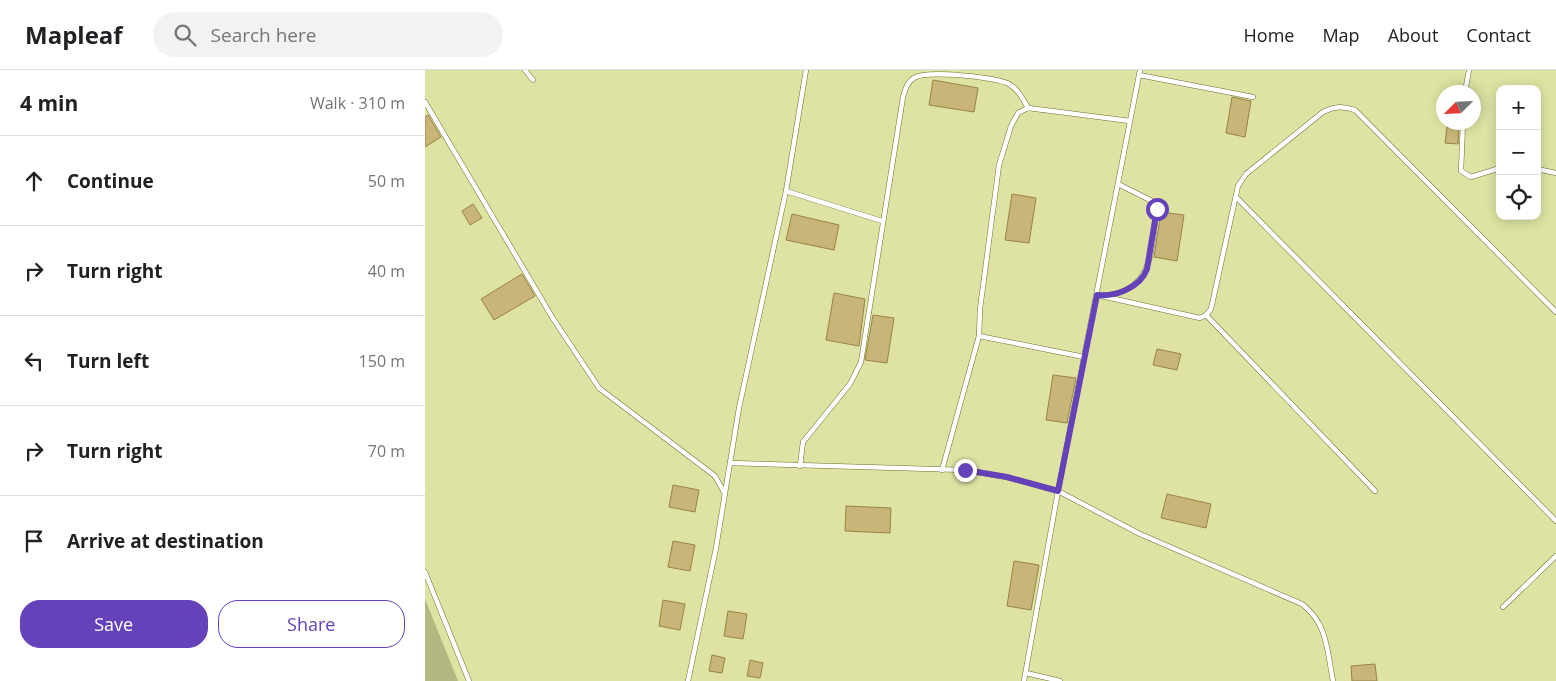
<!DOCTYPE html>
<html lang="en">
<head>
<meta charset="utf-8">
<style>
	body { margin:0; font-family:"Open Sans",sans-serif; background:#f2f2f2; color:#202124 }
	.controls { position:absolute; right:15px; top:15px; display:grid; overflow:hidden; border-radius:10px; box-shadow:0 2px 12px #0003 }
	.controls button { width:45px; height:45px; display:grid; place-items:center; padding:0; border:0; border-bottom:1px solid #e0e0e0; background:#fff; color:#202124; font:25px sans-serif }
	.compass { position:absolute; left:1011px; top:15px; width:45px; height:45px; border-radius:50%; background:#fff; box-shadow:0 2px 12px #0003; rotate:246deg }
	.stop { position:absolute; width:15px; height:15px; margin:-11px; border:4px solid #6541ba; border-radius:50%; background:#fff }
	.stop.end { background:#6541ba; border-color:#fff; box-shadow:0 1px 5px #0008 }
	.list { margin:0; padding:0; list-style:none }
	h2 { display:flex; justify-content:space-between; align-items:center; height:65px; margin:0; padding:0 20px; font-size:21px }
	h2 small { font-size:16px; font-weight:400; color:#757577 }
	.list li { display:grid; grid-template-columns:32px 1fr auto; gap:15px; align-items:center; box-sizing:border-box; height:90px; padding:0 20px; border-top:1px solid #e0e0e0 }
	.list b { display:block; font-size:19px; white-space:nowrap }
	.list em { font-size:16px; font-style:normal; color:#757577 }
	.actions { display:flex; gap:10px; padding:15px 20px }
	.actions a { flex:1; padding:11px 0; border:1px solid #6541ba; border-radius:20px; text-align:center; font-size:18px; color:#6541ba }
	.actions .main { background:#6541ba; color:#fff }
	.icon { flex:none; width:28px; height:28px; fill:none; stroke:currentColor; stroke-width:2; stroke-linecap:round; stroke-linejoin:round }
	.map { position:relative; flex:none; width:1131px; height:611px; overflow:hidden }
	header { display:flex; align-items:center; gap:30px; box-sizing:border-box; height:70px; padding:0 25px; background:#fff; border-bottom:1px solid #e0e0e0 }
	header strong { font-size:24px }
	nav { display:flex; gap:28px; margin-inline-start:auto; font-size:18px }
	.search { width:350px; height:45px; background:#f2f2f2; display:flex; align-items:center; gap:12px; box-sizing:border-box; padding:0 18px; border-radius:28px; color:#757577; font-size:19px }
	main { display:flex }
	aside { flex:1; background:#fff }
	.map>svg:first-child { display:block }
</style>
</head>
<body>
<header>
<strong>Mapleaf</strong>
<div class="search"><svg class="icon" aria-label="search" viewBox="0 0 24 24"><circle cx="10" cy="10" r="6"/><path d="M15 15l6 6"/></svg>Search here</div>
<nav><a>Home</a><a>Map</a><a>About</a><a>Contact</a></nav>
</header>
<main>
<aside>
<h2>4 min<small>Walk · 310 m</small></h2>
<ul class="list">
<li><svg class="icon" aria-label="ahead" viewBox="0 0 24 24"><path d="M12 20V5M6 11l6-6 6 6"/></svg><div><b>Continue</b></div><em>50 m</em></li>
<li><svg class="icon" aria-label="right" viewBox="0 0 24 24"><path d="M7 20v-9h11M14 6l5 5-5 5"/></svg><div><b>Turn right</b></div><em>40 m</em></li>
<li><svg class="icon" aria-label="left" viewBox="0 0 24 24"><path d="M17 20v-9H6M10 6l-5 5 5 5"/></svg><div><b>Turn left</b></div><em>150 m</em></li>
<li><svg class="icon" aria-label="right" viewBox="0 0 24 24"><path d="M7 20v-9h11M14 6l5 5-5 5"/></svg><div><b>Turn right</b></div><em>70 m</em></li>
<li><svg class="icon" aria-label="arrive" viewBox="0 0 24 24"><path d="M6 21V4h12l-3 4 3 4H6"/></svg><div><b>Arrive at destination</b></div></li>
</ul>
<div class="actions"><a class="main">Save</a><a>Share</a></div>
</aside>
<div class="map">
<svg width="1131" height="611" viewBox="0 0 1131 611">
	<rect width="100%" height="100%" fill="#dee3a3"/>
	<path fill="#b3b781" d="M0,529L33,611H0Z"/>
	<g fill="#c9b577" stroke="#978346">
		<path d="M508,10L553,18L549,42L504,35Z"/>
		<path d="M807,27L826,31L820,67L801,63Z"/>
		<path d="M3,45L16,67L0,77V47Z"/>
		<path d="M1022,57L1034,58L1033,74L1020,73Z"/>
		<path d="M587,124L611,128L604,173L580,170Z"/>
		<path d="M48,134L57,148L45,155L37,141Z"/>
		<path d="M736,142L759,145L752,191L729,187Z"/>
		<path d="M367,144L414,155L409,180L361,170Z"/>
		<path d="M97,204L110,226L69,250L56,229Z"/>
		<path d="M409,223L440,229L434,276L401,270Z"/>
		<path d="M448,245L469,248L462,293L440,290Z"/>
		<path d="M732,279L756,284L752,300L728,295Z"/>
		<path d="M628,305L651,308L642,353L621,350Z"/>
		<path d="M248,415L274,420L270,442L244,437Z"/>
		<path d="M742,424L786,434L781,458L736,448Z"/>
		<path d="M421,436L466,438L465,463L420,461Z"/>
		<path d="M248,471L270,475L265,501L243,497Z"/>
		<path d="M589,491L614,495L606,540L582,536Z"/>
		<path d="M238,530L260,534L255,560L234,556Z"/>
		<path d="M303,541L322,544L318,569L299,566Z"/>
		<path d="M287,585L300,588L297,603L284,601Z"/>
		<path d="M325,590L338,593L335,608L322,606Z"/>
		<path d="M950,594L952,611H927L926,596Z"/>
	</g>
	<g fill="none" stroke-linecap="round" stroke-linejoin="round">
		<defs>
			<g id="lane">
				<path d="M100,0L108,10"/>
				<path d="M714,5L828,27"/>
				<path d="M1040,22L1044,0"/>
				<path d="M0,32L127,247L174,318L290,406L300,424"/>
				<path d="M1038,52L1036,101L1046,107L1075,98"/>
				<path d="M1112,99L1131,103"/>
				<path d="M361,121L457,151"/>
				<path d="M811,127L1131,451"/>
				<path d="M672,225L775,248L781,245L786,239L813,116L821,104L898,42C910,36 918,36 930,40L1131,242"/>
				<path d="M681,226C731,218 725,179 732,139L727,131L693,114"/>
				<path d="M781,245L950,421"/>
				<path d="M554,266L659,287"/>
				<path d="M305,393L540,400L581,407L633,421L715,464L877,534C903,554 902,581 908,611"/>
				<path d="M375,396L378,372L425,314L436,292L478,27C480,20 482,12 489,8C501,0 572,7 584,14C593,19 598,29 603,38"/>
				<path d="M517,400L554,266L555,239L574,95L586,56L593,43L603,38L705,51"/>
				<path d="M0,502L44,611"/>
				<path d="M1078,537L1131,486"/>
				<path d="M601,603L635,611"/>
				<path d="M263,611L291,478L314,338L361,121L381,0"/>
				<path d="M599,611L633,421L715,0"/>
			</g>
		</defs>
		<use href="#lane" stroke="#6c6f32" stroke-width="5.5"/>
		<use href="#lane" stroke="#fff" stroke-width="4.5"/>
	</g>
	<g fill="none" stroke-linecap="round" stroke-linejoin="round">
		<path stroke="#6541ba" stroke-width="6" d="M540,400L582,407L633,421L672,225C690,227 715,218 722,199L732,139"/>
	</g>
</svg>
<div class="controls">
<button>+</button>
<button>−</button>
<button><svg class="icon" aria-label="locate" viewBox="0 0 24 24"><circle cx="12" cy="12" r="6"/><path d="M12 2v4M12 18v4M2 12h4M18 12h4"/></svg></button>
</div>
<svg class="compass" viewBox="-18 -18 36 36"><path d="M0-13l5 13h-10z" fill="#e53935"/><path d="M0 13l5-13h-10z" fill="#757577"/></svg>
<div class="stop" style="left:732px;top:139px"></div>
<div class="stop end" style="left:540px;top:400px"></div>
</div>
</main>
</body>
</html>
